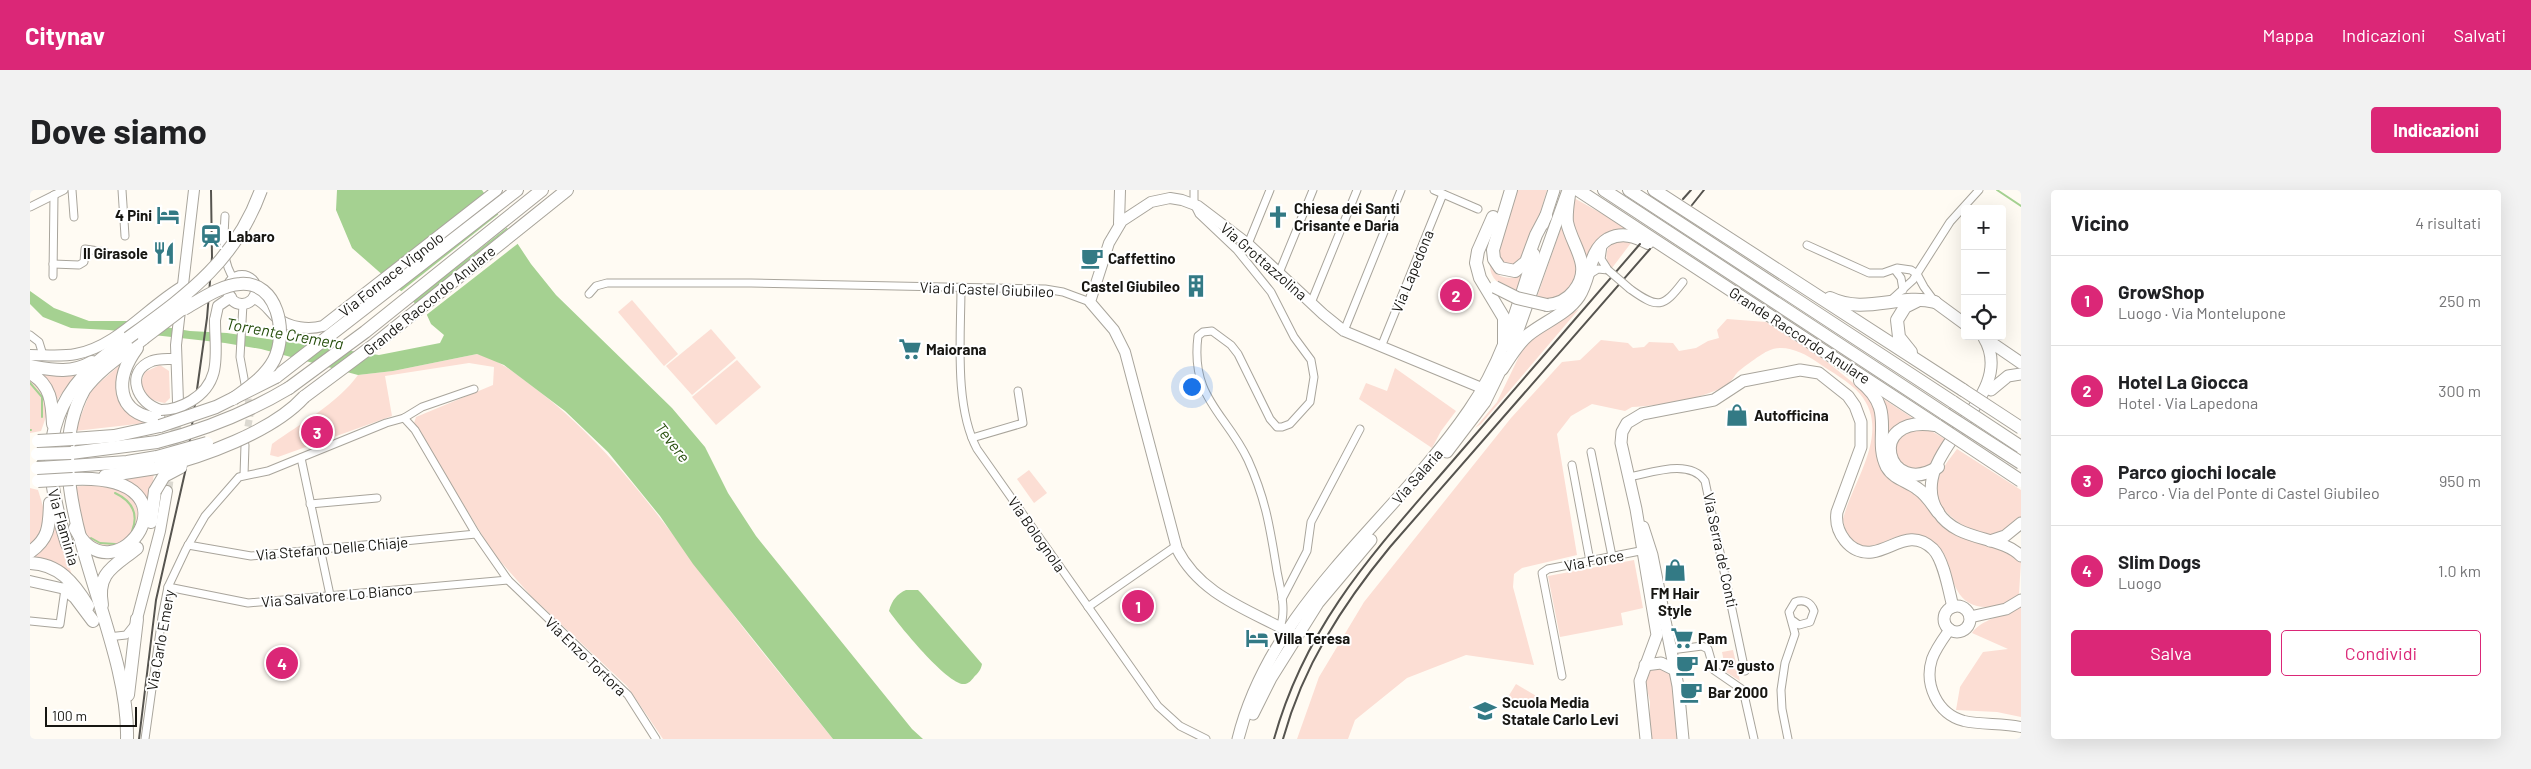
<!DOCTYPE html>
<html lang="it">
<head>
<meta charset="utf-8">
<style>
	body { margin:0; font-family:Barlow,sans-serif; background:#f2f2f2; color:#202124 }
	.controls { position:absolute; right:15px; top:15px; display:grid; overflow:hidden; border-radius:5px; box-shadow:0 5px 20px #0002 }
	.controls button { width:45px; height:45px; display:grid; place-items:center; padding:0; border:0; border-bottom:1px solid #e0e0e0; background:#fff; color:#202124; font:25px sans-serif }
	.scale { position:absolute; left:15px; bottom:12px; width:92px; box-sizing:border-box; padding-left:5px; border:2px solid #171612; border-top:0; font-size:14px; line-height:18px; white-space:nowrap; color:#171612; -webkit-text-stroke:4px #fff; paint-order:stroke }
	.you { position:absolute; left:1161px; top:196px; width:18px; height:18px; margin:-12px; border:4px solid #fff; border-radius:50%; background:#1a73e8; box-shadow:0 0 0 8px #1a73e833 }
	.badge { display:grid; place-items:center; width:32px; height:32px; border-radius:50%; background:#db2777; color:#fff; font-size:16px; font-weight:700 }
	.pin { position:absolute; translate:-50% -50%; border:2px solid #fff; box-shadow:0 1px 5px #0006 }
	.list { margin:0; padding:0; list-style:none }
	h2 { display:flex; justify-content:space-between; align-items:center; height:65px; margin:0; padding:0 20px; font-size:21px }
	h2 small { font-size:16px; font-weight:400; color:#757577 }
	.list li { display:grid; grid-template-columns:32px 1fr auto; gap:15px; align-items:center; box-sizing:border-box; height:90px; padding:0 20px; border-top:1px solid #e0e0e0 }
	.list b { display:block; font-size:19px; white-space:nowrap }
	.list p { margin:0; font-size:16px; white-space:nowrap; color:#757577 }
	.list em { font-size:16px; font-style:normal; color:#757577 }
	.actions { display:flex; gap:10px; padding:15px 20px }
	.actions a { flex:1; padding:11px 0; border:1px solid #db2777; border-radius:5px; text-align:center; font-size:18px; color:#db2777 }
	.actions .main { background:#db2777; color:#fff }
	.icon { flex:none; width:28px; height:28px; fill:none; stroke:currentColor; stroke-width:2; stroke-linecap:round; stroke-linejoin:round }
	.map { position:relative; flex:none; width:1991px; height:549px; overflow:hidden; border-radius:5px }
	header { display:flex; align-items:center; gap:30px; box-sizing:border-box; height:70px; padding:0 25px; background:#db2777; color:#fff }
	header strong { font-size:24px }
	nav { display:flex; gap:28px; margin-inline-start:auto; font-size:18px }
	.intro { display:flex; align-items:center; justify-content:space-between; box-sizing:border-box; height:120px; padding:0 30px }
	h1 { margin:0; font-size:35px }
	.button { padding:12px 22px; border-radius:5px; background:#db2777; color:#fff; font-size:18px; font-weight:700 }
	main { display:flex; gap:30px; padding:0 30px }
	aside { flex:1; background:#fff; border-radius:5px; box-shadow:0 5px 20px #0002 }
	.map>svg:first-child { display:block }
</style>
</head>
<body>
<header>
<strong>Citynav</strong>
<nav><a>Mappa</a><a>Indicazioni</a><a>Salvati</a></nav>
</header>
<div class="intro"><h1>Dove siamo</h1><a class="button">Indicazioni</a></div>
<main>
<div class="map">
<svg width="1991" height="549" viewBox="0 0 1991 549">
	<rect width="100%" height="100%" fill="#fffbf3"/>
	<g fill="#fcded4">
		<path d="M1487,0H1517L1496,69L1492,74L1473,75L1467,60Z"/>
		<path d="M1544,8L1603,41L1585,43L1557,79L1540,31Z"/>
		<path d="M1532,35L1548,67L1545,95L1523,110H1506Z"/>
		<path d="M1604,49L1582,78C1574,71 1575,60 1582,52Z"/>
		<path d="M1460,75C1467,90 1483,91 1496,82L1488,105C1475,97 1460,92 1460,75Z"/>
		<path d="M602,110L648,164L634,176L588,122Z"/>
		<path d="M1549,119L1451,234L1445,238L1467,212L1495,154L1525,132Z"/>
		<path d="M1697,129L1736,132L1745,135L1796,171L1838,205L1886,302L1934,348L1972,359L1991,371L1989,404C1971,419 1940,425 1927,400C1917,382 1921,362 1901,351C1893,346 1884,343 1875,345C1857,347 1839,366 1822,349C1816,343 1814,337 1813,329C1823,290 1862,242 1830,204C1819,191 1801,182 1787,172C1774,163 1754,153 1738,161C1734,162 1709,180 1707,183C1705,185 1703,189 1700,192C1682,208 1627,216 1602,217L1595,221L1562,214L1541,226L1527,244L1547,365L1492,378L1484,384L1483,397L1504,475L1436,465L1377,488L1325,530L1318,549H1267L1289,487L1334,412L1481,228L1532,172L1550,170L1571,150L1598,153L1603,158L1614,157L1619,152L1643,153L1649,161L1666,158L1678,151L1689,148L1687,140Z"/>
		<path d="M681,139L706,168L662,205L636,176Z"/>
		<path d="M447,164C468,169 485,183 502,196C585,258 639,341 701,422C734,465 769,507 803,549H633L597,496L502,407L463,363L384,233L386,227L463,195L464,177L439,173L355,186L362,226L248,267L240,265L242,254C271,233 307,214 328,185L363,181Z"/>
		<path d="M707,170L731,197L686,235L662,207Z"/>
		<path d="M91,174C82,196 94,223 116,233L45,241L61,200Z"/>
		<path d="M130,175L139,181L140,208L135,213C118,211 106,201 115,182Z"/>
		<path d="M1365,178L1426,221L1411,241L1402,258L1329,209L1336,193L1357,201Z"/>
		<path d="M47,182L25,213L10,186L13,183Z"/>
		<path d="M0,187L14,202L17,224L11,241L0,243Z"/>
		<path d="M1852,208L1884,229L1858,256Z"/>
		<path d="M1898,239L1920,252L1900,278H1875L1864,263L1871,242Z"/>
		<path d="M1927,259L1991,300V327L1967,346C1943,344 1904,325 1907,296C1908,282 1919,270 1927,259Z"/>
		<path d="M999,280L1017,303L1004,313L987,289Z"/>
		<path d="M124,283L119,323L88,288Z"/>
		<path d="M72,294L100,302L111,328L94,355L68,356L53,343L41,297Z"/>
		<path d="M0,298L8,300C16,325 19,335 0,355Z"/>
		<path d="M25,335L43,388L0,370L23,342Z"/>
		<path d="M1604,370L1613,418L1591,423L1593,435L1530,447L1518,386Z"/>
		<path d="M1991,415V527L1967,522L1926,520L1930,497L1953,462L1978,459L1942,443C1951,429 1975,426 1991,415Z"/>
		<path d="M1703,460L1710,491L1696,482L1692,462Z"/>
		<path d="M1625,476L1640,481L1647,523L1648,549H1620V512L1615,490L1616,482Z"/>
		<path d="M1486,494L1508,507L1500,520L1478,507Z"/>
	</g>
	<g fill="#a5d191">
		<path d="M307,0H452L501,74L526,105L642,218L675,257L698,303L726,346L882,539L893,549H803L663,374L630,326L578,262L535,221L474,175L447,164L363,181L328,185L231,159L195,153L79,140L41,138L13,127L0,114V101L24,118L59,131H98L160,141L197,143L349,165L410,153L414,145L401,134L396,123L322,58L306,20Z"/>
		<path d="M876,400H888L891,403L952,474C951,480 948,483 944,487C942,490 938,494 935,494C919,497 868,434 859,421C862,410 867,404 876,400Z"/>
	</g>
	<g fill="#fffbf3">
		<path d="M470,23L479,36L380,113L369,103Z"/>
		<path d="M480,37L490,52L395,126L384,116Z"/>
	</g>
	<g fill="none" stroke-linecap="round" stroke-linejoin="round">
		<g stroke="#a5d191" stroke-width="2">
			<path d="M1967,0L1991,16"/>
			<path d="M0,193L12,207V227"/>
			<path d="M0,240H1"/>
			<path d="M85,303C102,311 109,323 102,341"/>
			<path d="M61,348L70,353L85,354"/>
		</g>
		<path stroke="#dcd9d1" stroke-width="7" stroke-dasharray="7 3.5" stroke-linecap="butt" d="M216,247L220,225L217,199"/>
		<path stroke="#dcd9d1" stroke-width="10" stroke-dasharray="10 5" stroke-linecap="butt" d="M137,301L148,223"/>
		<defs>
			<g id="street">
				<path d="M42,0L44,27"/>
				<path d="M92,0L95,46"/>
				<path d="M1164,0V14L1169,24L1207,60L1241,102L1264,147L1281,170L1284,187L1280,212L1260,234L1252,237H1247L1240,229L1208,164L1201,155L1182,141L1173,142L1168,146C1160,208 1196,223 1218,270C1236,310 1240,338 1247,381C1250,398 1257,420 1250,437"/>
				<path d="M1404,0L1448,19"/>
				<path d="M0,17L34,0"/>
				<path d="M195,26C194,46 191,71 204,89"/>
				<path d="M1218,54L1240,0"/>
				<path d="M1777,55L1839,83H1853L1867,78L1881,80L1887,84L1894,97L1905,112"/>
				<path d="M23,74L49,75L54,72L55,59L75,62"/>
				<path d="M1865,80L1871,88L1873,100"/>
				<path d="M1249,83L1283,0"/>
				<path d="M1560,84L1568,79L1578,80L1571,69L1573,56"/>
				<path d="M23,86L24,5"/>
				<path d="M931,97C931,146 924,216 947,259L1128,516L1150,536L1176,549"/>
				<path d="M1600,99C1628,119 1633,118 1653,92"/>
				<path d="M559,104L566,96L577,93H721L1015,99L1033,102L1060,112"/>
				<path d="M1861,110L1883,90L1920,32L1949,0"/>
				<path d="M1281,113L1327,0"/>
				<path d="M213,114L210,167L215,194"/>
				<path d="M1314,141L1371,0"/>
				<path d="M0,145L9,152L13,165"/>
				<path d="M1351,157L1413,4"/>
				<path d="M374,228L385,240L446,344L478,390L598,505L626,549"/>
				<path d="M942,248L993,233L988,201"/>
				<path d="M1561,262L1582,366"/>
				<path d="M271,268L300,405"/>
				<path d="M1542,275L1560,371"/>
				<path d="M214,285L215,255"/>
				<path d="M1599,287C1621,283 1660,268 1675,291L1715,481"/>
				<path d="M280,314L347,308"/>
				<path d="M158,355L221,366L446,344"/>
				<path d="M138,397L218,413L478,390"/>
				<path d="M1252,409L1277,361L1281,332L1330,239"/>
				<path d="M1058,417L1146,356"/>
				<path d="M0,431L30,434L35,399"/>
				<path d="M78,447L96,445L104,435"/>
				<path d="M1641,460L1672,456L1678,459L1684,480L1713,500L1724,549"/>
				<path d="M1532,486L1512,383L1518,379L1615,360"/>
				<path d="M115,549L132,427L138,397L156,359L175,326L209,287L238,281L356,233L374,228L392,217L444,199"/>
				<path d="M1758,549L1752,519L1751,500L1755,473L1765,444L1759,422L1765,412C1774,409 1781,412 1784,421L1780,432L1769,435L1762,430"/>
			</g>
			<g id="secondary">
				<path d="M1089,33L1090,0"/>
				<circle cx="212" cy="100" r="14"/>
				<path d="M224,108C235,112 239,121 247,128C260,138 279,140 293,136L467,0"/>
				<path d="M185,130L188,116L201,107"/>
				<path d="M0,165C15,165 31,167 46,164C88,156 117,117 153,96"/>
				<path d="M148,212L146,155L164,0"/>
				<path d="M131,220C107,214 94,182 122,171C129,168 138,169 145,169"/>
				<path d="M0,391L35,399"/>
				<path d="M107,429L130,341L137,301"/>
				<path d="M1920,439C1913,449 1906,458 1902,469C1894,494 1907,524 1934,531C1952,535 1972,533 1991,537"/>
				<path d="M1263,444C1220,420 1171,406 1147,359L1095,162L1084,140L1060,112L1079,53L1092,31L1121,12L1140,8L1152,10L1168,16L1218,54L1293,124L1314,141L1459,201"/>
			</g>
			<g id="primary">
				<path d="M1513,34L1524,0"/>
				<path d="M1905,112L1935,134"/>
				<path d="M1954,148C1991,209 1872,263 1908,322C1927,352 1970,345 1991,366"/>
				<path d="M1959,151L1991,173"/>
				<path d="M1483,154L1537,3"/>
				<path d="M1961,200L1978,186L1991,184"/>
				<path d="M1417,262L1455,212L1475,171"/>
				<path d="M1613,337L1622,365L1648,496L1653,549"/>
				<path d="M1960,351L1975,346L1991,333"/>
				<circle cx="1927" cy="429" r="13"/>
				<path d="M1940,427L1976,419L1991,410"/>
				<path d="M1615,475L1631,473L1645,480"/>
				<path d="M1223,524L1241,488L1288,413L1341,350"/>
				<path d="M1208,549C1242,413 1363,331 1439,220C1472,173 1487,118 1504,64"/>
				<path d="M1616,549L1610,491L1627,445L1606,319L1591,253L1592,242L1597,233L1612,224L1684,210L1713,191L1770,180L1789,183L1818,206L1825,216L1831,232V257L1807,322C1804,342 1820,365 1842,362C1863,359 1881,338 1903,359C1914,370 1919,402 1923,417"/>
			</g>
			<g id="highway">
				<path d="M1481,0L1463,60L1464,69L1470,78L1485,81L1496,72L1506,45L1516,26"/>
				<path d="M1548,0L1908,236"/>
				<path d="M1574,0L1915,224"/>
				<path d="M1599,0L1923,212"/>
				<path d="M1624,0L1933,200"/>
				<path d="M1463,27L1448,61L1446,73L1450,88L1474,128V156"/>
				<path d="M1800,108C1835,125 1870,103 1905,112"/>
				<path d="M1517,115C1528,114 1538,109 1544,101C1564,76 1542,57 1537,32C1536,23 1538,13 1539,5"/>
				<path d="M107,158C85,188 84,224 129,229"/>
				<path d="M1881,162L1869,147L1867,130L1875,117L1887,111"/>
				<path d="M0,176C23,180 41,184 62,172"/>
				<path d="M1472,179C1480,167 1487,154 1498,145C1514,132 1537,124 1549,106C1561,88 1558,61 1578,49C1592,42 1605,46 1618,53"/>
				<path d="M0,183C21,195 22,212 23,234"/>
				<path d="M246,187L487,0"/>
				<path d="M1830,191C1868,221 1842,247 1857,277C1864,289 1878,291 1888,299C1897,305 1902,314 1908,322"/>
				<path d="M259,198L335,142L512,0"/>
				<path d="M274,207L345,154L537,0"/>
				<path d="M1905,235C1833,224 1857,310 1908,277"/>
				<path d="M43,249L84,246L130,236"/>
				<path d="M41,263L127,252"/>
				<path d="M41,276L97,272L127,267"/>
				<path d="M75,286L126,278"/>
				<path d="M43,289C181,283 83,415 45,338"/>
				<path d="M121,332L125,301"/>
				<path d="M37,354C16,289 7,229 62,177C73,166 86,158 98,148"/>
				<path d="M0,362C20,348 19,335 20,313"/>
				<path d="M0,373C29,374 44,393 58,416"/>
				<path d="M35,399L45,407L63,431"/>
				<path d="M72,415C66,382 85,376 107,358"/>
				<path d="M98,505L107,429"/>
				<path d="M97,549C100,439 0,298 54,200C70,178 94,164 114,148"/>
			</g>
		</defs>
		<use href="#street" stroke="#a9a59c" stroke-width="9"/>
		<use href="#secondary" stroke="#a9a59c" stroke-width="12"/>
		<use href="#primary" stroke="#a9a59c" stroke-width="13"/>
		<use href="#highway" stroke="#a9a59c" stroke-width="14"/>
		<use href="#street" stroke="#fff" stroke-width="7"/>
		<use href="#secondary" stroke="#fff" stroke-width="10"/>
		<use href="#primary" stroke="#fff" stroke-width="11"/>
		<use href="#highway" stroke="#fff" stroke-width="12"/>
		<g stroke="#56544f" stroke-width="2">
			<path d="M1653,9L1661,0"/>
			<path d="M1662,15L1674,0"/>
			<path d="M109,549L126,410L156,278L177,128L182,67L181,0"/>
			<path d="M1244,549C1276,434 1344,362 1420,274C1483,200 1547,128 1610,54"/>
			<path d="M1253,549C1273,476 1313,414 1360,357L1620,59"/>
		</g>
		<defs>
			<path id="street-bridge" d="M1578,80L1600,99"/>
			<path id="secondary-bridge" d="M131,220C142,220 151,217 161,211C193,192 185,163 185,130"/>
			<g id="highway-bridge">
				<path d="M1465,97L1487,108L1517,115"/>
				<path d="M154,119C170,110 191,95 210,94C248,91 258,143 244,170C235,187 218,198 203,209"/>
				<path d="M98,148C157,105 205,72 231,0"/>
				<path d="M114,148L160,113"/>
				<path d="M1933,200L1991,238"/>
				<path d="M1923,212L1991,257"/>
				<path d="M1915,224L1991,273"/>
				<path d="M130,236L186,217L246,187"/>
				<path d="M1908,236L1991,291"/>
				<path d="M8,251L43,249"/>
				<path d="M127,252C174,240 217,223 259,198"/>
				<path d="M7,264L41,263"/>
				<path d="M127,267L177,253"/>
				<path d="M7,278L41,276"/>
				<path d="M126,278C172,267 242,242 274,207"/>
				<path d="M8,291L43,289"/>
				<path d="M125,301L134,286L151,277"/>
			</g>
		</defs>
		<use href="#street-bridge" stroke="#a9a59c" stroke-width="9" stroke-linecap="butt"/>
		<use href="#secondary-bridge" stroke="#a9a59c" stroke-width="12" stroke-linecap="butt"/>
		<use href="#highway-bridge" stroke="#a9a59c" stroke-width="14" stroke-linecap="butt"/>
		<use href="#street-bridge" stroke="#fff" stroke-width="7"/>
		<use href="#secondary-bridge" stroke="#fff" stroke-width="10"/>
		<use href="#highway-bridge" stroke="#fff" stroke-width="12"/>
	</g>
	<defs>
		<symbol id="hotel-bare" viewBox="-9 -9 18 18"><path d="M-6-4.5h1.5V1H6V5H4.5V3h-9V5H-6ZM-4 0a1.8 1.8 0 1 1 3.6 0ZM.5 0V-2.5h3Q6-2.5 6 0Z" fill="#337a85" stroke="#fff" stroke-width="2.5" paint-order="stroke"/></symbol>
		<symbol id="church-bare" viewBox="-9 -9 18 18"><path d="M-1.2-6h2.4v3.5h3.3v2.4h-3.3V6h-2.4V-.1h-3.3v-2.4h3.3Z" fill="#337a85" stroke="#fff" stroke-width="2.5" paint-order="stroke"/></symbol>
		<symbol id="station-bare" viewBox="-9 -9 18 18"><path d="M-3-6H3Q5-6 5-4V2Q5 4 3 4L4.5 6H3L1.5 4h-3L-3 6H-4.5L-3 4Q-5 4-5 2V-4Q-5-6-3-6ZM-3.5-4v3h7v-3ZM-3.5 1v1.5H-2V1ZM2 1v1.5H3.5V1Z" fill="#337a85" stroke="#fff" stroke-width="2.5" paint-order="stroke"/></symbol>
		<symbol id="restaurant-bare" viewBox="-9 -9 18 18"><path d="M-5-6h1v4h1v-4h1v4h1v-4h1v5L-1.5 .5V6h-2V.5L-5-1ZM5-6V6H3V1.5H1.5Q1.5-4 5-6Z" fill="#337a85" stroke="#fff" stroke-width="2.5" paint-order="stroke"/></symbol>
		<symbol id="cafe-bare" viewBox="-9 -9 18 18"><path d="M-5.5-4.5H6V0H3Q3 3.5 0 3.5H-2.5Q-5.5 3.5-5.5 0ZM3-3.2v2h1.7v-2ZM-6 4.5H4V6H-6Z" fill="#337a85" stroke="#fff" stroke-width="2.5" paint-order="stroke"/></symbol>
		<symbol id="building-bare" viewBox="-9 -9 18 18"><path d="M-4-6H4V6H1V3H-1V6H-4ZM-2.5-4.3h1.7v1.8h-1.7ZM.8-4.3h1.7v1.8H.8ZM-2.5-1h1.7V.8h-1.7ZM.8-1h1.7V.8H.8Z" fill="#337a85" stroke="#fff" stroke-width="2.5" paint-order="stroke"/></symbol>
		<symbol id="supermarket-bare" viewBox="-9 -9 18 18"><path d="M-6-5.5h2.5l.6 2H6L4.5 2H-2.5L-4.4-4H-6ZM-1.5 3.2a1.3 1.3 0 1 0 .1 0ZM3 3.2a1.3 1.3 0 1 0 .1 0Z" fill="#337a85" stroke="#fff" stroke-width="2.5" paint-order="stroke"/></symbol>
		<symbol id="shop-bare" viewBox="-9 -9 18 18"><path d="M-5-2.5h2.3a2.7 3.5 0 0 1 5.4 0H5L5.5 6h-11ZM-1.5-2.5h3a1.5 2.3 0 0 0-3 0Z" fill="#337a85" stroke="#fff" stroke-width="2.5" paint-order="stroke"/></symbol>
		<symbol id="school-bare" viewBox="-9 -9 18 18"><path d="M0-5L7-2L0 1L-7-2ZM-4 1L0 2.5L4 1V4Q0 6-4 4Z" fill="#337a85" stroke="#fff" stroke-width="2.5" paint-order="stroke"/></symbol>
	</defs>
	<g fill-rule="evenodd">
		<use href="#hotel-bare" x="122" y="9" width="32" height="32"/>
		<use href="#church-bare" x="1232" y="11" width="32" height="32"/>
		<use href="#station-bare" x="165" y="30" width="32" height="32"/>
		<use href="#restaurant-bare" x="118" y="47" width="32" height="32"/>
		<use href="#cafe-bare" x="1046" y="52" width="32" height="32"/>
		<use href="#building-bare" x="1150" y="80" width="32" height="32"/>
		<use href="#supermarket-bare" x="864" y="143" width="32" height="32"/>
		<use href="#shop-bare" x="1691" y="209" width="32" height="32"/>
		<use href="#shop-bare" x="1629" y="364" width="32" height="32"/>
		<use href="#hotel-bare" x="1211" y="432" width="32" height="32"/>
		<use href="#supermarket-bare" x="1636" y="432" width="32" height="32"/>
		<use href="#cafe-bare" x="1641" y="459" width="32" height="32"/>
		<use href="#cafe-bare" x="1645" y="486" width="32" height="32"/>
		<use href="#school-bare" x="1439" y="505" width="32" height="32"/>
	</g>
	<g text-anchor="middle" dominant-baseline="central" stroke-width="4" stroke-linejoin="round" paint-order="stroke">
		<g font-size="15" font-weight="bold" fill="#171612" stroke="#fff" text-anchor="start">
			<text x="1264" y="18">Chiesa dei Santi<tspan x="1264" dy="17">Crisante e Daria</tspan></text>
			<text x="122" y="25" text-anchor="end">4 Pini</text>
			<text x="198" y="46">Labaro</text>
			<text x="118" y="63" text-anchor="end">Il Girasole</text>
			<text x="1078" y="68">Caffettino</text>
			<text x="1150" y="96" text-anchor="end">Castel Giubileo</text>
			<text x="896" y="159">Maiorana</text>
			<text x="1724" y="225">Autofficina</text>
			<text x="1645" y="403" text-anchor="middle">FM Hair<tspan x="1645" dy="17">Style</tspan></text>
			<text x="1244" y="448">Villa Teresa</text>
			<text x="1668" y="448">Pam</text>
			<text x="1674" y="475">Al 7º gusto</text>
			<text x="1678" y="502">Bar 2000</text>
			<text x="1472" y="512">Scuola Media<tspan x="1472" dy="17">Statale Carlo Levi</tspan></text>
		</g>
		<g font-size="15" fill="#171612" stroke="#fff">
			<text transform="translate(1234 71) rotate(41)">Via Grottazzolina</text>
			<text transform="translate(1382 81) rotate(-68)">Via Lapedona</text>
			<text transform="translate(361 84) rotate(-38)">Via Fornace Vignolo</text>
			<text transform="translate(957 99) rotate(2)">Via di Castel Giubileo</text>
			<text transform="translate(399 110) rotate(-39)">Grande Raccordo Anulare</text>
			<text transform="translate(1770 145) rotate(33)">Grande Raccordo Anulare</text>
			<text transform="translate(1387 286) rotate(-49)">Via Salaria</text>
			<text transform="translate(34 337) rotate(74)">Via Flaminia</text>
			<text transform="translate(1007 344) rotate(55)">Via Bolognola</text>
			<text transform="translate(302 358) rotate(-5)">Via Stefano Delle Chiaje</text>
			<text transform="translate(1691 360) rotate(78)">Via Serra de' Conti</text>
			<text transform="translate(1564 370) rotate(-11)">Via Force</text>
			<text transform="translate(307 405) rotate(-5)">Via Salvatore Lo Bianco</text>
			<text transform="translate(130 450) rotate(-80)">Via Carlo Emery</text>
			<text transform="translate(556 466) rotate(44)">Via Enzo Tortora</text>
		</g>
		<g font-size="16" font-style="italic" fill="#264e0c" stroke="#fff">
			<text transform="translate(255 143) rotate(10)">Torrente Cremera</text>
			<text transform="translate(643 252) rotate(52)">Tevere</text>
		</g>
	</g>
</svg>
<div class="controls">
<button>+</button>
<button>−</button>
<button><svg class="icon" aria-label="locate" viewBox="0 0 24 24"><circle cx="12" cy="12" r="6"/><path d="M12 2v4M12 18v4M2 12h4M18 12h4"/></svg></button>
</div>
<div class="scale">100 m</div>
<div class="you"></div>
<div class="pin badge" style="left:1108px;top:416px">1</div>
<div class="pin badge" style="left:1426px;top:105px">2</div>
<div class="pin badge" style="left:287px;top:242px">3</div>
<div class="pin badge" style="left:252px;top:473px">4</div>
</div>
<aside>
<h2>Vicino<small>4 risultati</small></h2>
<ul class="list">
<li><span class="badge">1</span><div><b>GrowShop</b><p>Luogo · Via Montelupone</p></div><em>250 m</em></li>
<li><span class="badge">2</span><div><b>Hotel La Giocca</b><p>Hotel · Via Lapedona</p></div><em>300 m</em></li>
<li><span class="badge">3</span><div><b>Parco giochi locale</b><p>Parco · Via del Ponte di Castel Giubileo</p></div><em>950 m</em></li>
<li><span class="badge">4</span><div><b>Slim Dogs</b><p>Luogo</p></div><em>1.0 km</em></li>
</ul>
<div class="actions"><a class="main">Salva</a><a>Condividi</a></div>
</aside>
</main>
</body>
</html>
